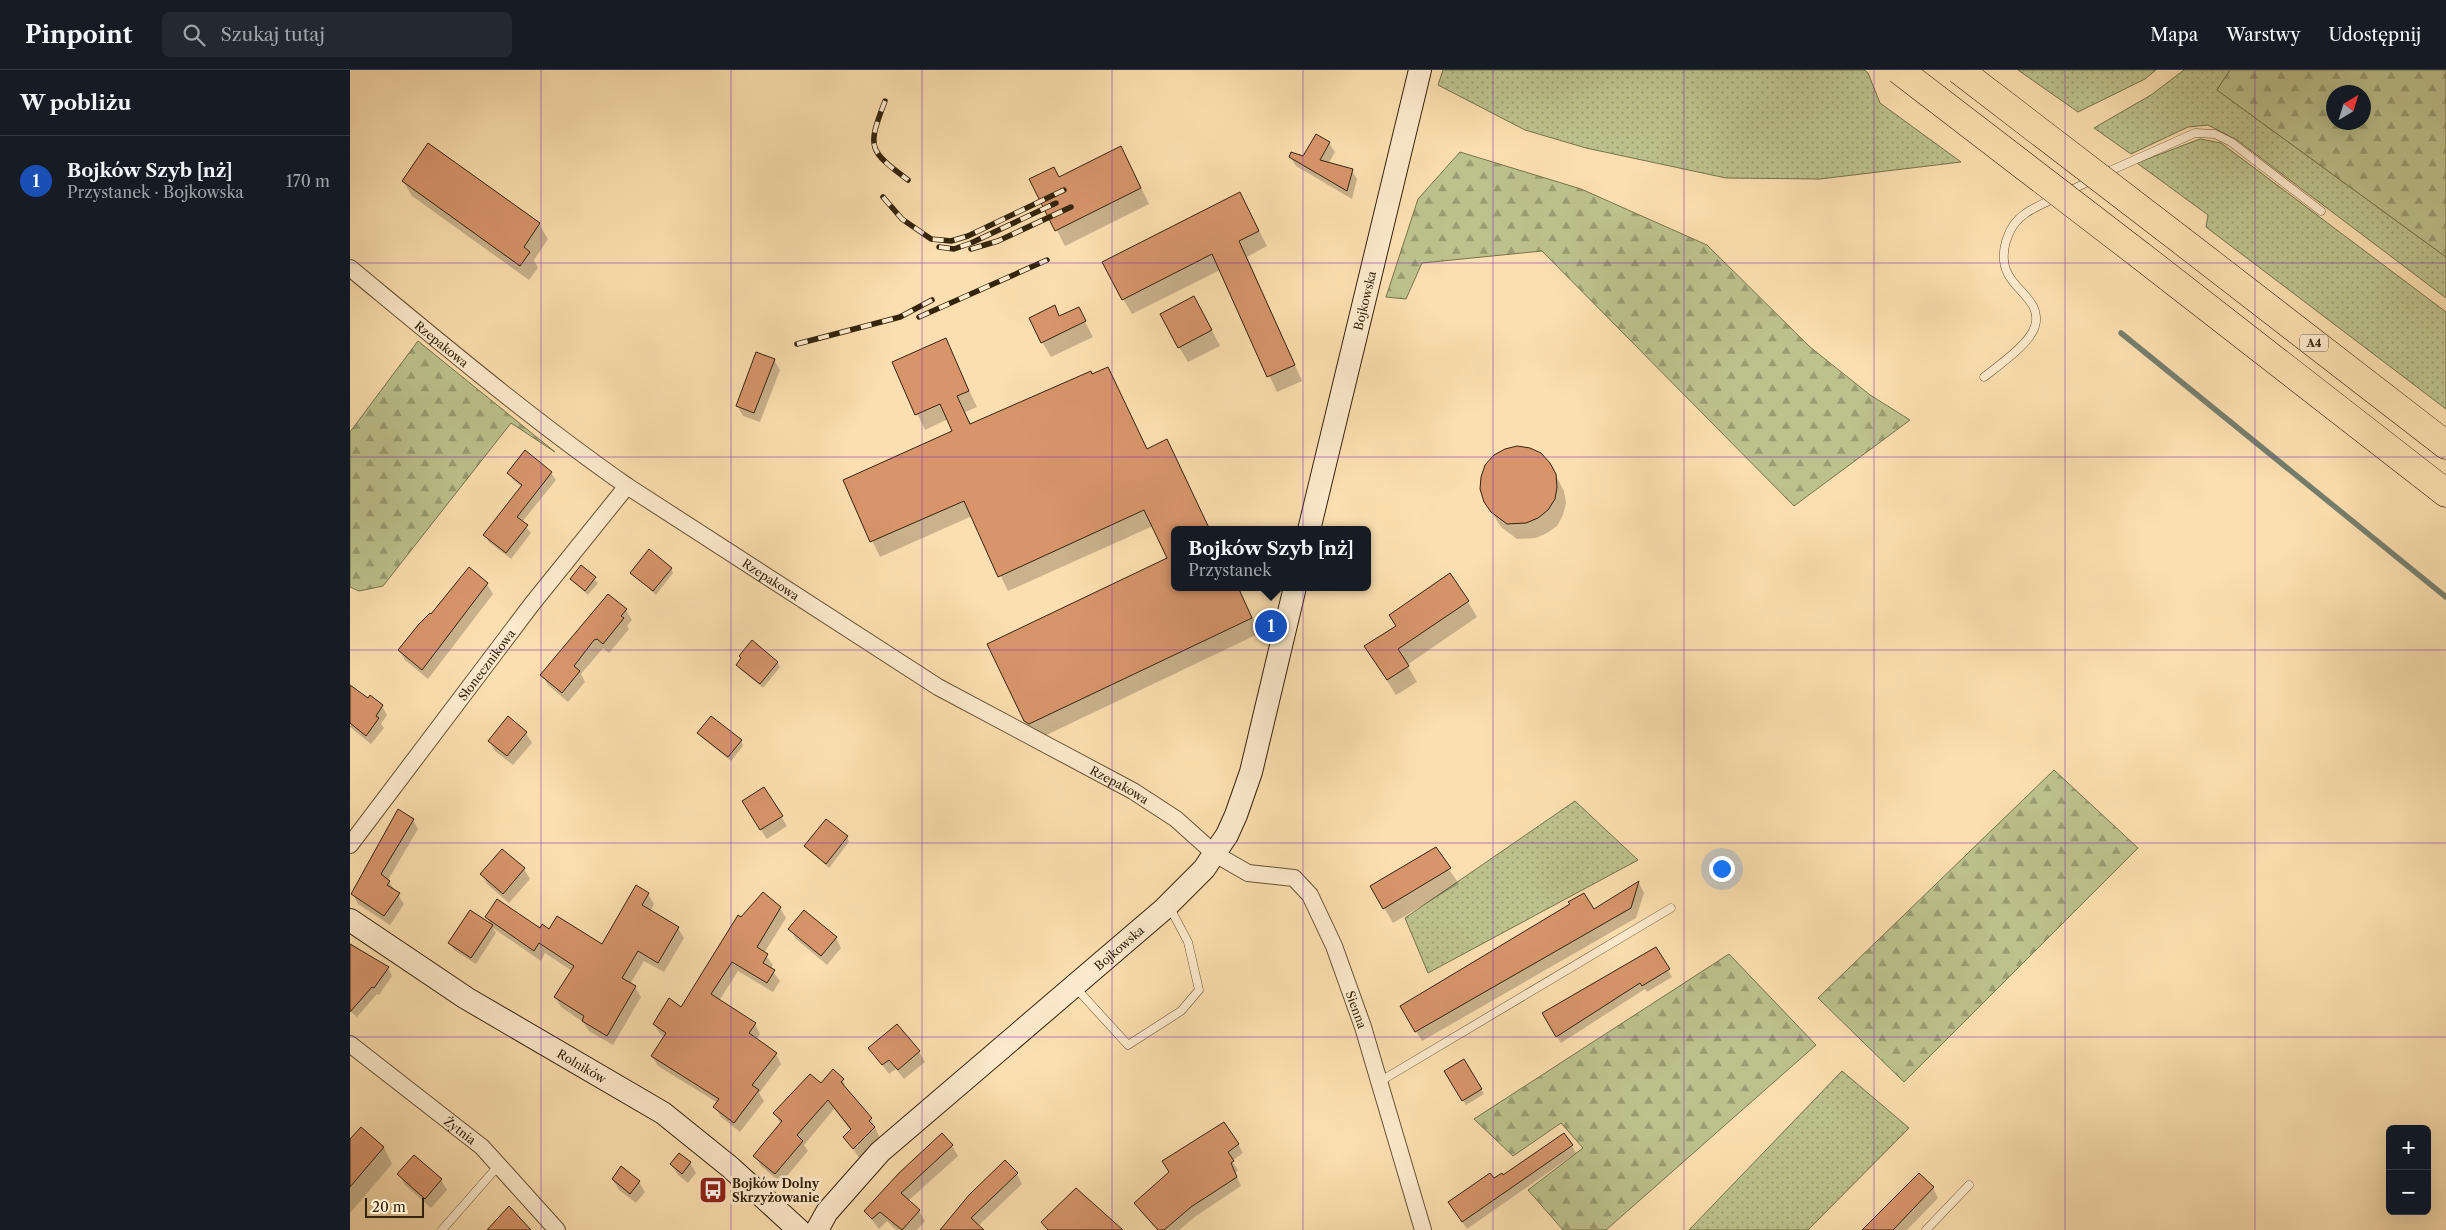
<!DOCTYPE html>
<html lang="pl">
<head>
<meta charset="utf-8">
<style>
	body { margin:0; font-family:"Libre Caslon Text",serif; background:#242831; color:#f1f3f6 }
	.controls { position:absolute; right:15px; bottom:15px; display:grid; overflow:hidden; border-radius:8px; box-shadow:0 5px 20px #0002 }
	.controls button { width:45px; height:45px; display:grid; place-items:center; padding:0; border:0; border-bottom:1px solid #363941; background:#171b24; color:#f1f3f6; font:25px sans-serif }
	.compass { position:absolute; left:1976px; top:15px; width:45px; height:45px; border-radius:50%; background:#171b24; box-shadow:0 5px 20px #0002; rotate:38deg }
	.scale { position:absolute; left:15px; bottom:12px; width:59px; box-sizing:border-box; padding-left:5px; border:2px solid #34240c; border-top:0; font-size:14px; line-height:18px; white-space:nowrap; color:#34240c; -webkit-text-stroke:4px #fdeacc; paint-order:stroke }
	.you { position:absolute; left:1371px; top:798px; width:18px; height:18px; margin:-12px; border:4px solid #fff; border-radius:50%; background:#1a73e8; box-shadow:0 0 0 8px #1a73e833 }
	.badge { display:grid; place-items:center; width:32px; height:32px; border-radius:50%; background:#ea580c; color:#fff; font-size:16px; font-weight:700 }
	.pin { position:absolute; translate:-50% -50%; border:2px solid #fff; box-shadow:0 1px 5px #0006 }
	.popup { position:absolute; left:821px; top:456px; width:200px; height:65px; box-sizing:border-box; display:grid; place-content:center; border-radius:8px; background:#171b24; filter:drop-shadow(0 1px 4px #0005); font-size:16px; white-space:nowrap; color:#9ea1a6 }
	.popup b { font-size:19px; color:#f1f3f6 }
	.popup::after { content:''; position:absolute; left:50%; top:100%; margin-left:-10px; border:10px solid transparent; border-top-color:#171b24 }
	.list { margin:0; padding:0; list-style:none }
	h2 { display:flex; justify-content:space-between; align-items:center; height:65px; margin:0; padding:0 20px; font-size:21px }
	h2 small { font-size:16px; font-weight:400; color:#9ea1a6 }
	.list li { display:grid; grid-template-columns:32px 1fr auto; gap:15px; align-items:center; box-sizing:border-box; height:90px; padding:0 20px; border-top:1px solid #363941 }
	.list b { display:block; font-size:19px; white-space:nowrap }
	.list p { margin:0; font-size:16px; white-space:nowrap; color:#9ea1a6 }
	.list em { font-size:16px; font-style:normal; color:#9ea1a6 }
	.icon { flex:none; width:28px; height:28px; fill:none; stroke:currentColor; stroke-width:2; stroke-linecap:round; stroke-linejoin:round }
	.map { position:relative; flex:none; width:2096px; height:1160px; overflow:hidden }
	header { display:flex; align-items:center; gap:30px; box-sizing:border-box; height:70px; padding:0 25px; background:#171b24; border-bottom:1px solid #363941 }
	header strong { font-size:24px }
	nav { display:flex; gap:28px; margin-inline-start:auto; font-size:18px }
	.search { width:350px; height:45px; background:#242831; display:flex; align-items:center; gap:12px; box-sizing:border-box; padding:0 18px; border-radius:8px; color:#9ea1a6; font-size:19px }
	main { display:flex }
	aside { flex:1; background:#171b24 }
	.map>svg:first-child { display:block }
</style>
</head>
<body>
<header>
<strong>Pinpoint</strong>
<div class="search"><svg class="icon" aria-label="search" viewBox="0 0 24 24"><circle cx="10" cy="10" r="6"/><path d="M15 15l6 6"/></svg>Szukaj tutaj</div>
<nav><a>Mapa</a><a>Warstwy</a><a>Udostępnij</a></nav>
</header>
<main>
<aside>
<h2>W pobliżu<small></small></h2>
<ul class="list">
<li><span class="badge" style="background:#1a4fb4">1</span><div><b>Bojków Szyb [nż]</b><p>Przystanek · Bojkowska</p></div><em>170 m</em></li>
</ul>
</aside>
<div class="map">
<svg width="2096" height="1160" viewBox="0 0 2096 1160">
	<defs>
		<pattern id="grass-dots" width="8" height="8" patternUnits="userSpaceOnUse" patternTransform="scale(1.25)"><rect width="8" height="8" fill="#bdc28c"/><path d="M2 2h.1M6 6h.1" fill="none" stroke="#9a9d71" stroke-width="1.8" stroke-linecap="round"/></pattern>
		<pattern id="forest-firs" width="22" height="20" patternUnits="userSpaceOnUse" patternTransform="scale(1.25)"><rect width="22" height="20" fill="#bdc28c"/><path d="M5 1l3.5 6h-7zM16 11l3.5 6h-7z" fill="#9a9d71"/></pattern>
	</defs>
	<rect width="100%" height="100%" fill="#fcdfb0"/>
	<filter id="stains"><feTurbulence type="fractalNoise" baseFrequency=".004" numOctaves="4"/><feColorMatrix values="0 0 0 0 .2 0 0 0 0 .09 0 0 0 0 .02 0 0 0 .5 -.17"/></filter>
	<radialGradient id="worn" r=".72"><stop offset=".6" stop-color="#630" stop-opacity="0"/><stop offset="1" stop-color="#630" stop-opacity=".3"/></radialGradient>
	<g fill="url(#grass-dots)" stroke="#78734c">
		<path d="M1093,0H1514L1518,3L1530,33L1611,92L1470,109L1376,108L1236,78L1175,60L1088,15Z"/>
		<path d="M1668,0H1806L1795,9L1728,42Z"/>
		<path d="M1834,0H1880L1867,20L2096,187V228L1887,70L1858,55L1838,57L1781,84L1744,58L1801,25Z"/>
		<path d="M1850,69L1871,73L2096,242V339L1856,157L1858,145L1787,93Z"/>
		<path d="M1225,731L1288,790L1078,903L1055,848Z"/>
		<path d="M1492,1001L1559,1058L1458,1160H1339Z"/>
	</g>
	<g fill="url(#forest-firs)" stroke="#78734c" fill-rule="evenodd">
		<path d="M1880,0H2096V187L1867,20ZM2014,22V52H1984V22Z"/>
		<path d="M1110,82L1231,119L1357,175L1460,277L1520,325L1560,350L1444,436L1192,181L1072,193L1056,229L1036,227L1068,129Z"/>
		<path d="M68,271L205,382L161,353L33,516L9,521L0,517V362Z"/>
		<path d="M1704,700L1788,778L1554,1012L1468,928Z"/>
		<path d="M1379,884L1466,975L1256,1160H1213L1178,1120L1233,1078L1211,1053L1163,1086L1124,1049Z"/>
	</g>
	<g fill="#0003">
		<path d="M979,73L985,82L978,94L1002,101L1007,109L1002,129L946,96L940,87H954Z"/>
		<path d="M779,93L799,134L715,176L681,110L709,108Z"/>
		<path d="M53,111L189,154L198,169L184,190L188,198L179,210L62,126Z"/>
		<path d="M898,139L917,176L897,187L952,311L927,322L870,200L782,244L773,229Z"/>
		<path d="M704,237L710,247L728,239L743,267L701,287L692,272Z"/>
		<path d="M853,243L870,276L838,292L829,277Z"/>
		<path d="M595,270L627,337L615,342L621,355L758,298L798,380L825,386L860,460H825V517H888L910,563L688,669L684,667L675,651L819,489L803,456L658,521L622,446L530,487L494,411L604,362L598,349L575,360L543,293Z"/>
		<path d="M424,290L430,300L410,352L393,346L387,335Z"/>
		<path d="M175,382L201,403L206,410L172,452L181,463L161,489L139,472L135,465L172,417L163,410L159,403Z"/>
		<path d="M1199,393L1214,421L1216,433L1213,445L1207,456L1197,463L1186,468L1167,469L1151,457L1135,431Z"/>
		<path d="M231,497L248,513L238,525L221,509Z"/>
		<path d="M321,498L323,503L306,525L282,503Z"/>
		<path d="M137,514L143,524L78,609L55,590L49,580Z"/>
		<path d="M1118,532L1127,547L1057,595L1067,612L1046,625L1016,577Z"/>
		<path d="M276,540L282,550L277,556L279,559L259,583L253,578L231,604L235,612L218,632L198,615L192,605Z"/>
		<path d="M392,589L427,592L430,597L413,618L390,599L388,595Z"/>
		<path d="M0,616L18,630L32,636L37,645L31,654L34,658L21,674L0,657Z"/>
		<path d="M176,663L182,673L163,695L145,681L139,671Z"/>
		<path d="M349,663L391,671L393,676L381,691L351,667Z"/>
		<path d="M399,742L431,746L437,756L417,769Z"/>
		<path d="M63,750L68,759L38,810L54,834L40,855L8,834L3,824Z"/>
		<path d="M497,767L499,772L479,798L455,777Z"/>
		<path d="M1085,779L1109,814L1043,853L1022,817Z"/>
		<path d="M152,780L174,799L180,809L159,833L137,814L132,804Z"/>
		<path d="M1289,813L1294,823L1286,848L1072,971L1051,936L1243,840Z"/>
		<path d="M298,824L304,834L300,842L328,858L334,868L314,902L294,891L280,914L285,917L291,927L263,975L239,961L233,952L211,937L205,927L222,901L195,883L191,891L143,858L146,863L126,894L104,880L100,873L142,855L136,847L199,861L252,876Z"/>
		<path d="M430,838L436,848L414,883L423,895L421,899L430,911L423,922L388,901L369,931L405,954L410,964L406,970L426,984L431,994L409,1023L414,1031L390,1062L371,1047L365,1037L368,1033L308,996L302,986L315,967L310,964L304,954L331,939L392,848Z"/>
		<path d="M440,859L486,868L491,878L477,895L446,869Z"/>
		<path d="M0,873L38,898L42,906L29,925L27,924L7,947L0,941Z"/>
		<path d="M1305,878L1322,907L1297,922L1295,919L1211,973L1193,943Z"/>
		<path d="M520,979L569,982L575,992L554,1009L546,999L539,1004Z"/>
		<path d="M1113,990L1134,1024L1116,1035L1095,1002Z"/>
		<path d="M493,1010L497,1022L521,1049L530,1068L510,1089L495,1067L501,1061L484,1039L454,1075L458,1081L431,1113L411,1096L405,1086L430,1053L425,1043L471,1015Z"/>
		<path d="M11,1058L34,1078L42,1094L0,1143V1071Z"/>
		<path d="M888,1074L893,1083L882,1091L888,1100L885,1103L891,1116L846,1146L829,1160H807L791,1142L786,1133Z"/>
		<path d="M602,1076L608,1086L558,1131L569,1141L575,1151L567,1160H546L537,1151L529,1159L515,1141Z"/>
		<path d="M1222,1076L1226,1083L1117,1159L1104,1139L1144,1110Z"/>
		<path d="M64,1087L91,1110L97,1120L81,1138L55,1115L49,1104Z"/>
		<path d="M340,1093L346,1103L338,1113L328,1105L322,1095Z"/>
		<path d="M667,1104L672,1114L628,1156L630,1160H592Z"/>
		<path d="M263,1110L289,1112L295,1122L286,1133L269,1120Z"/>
		<path d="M1583,1118L1588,1128L1557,1160H1515Z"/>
	</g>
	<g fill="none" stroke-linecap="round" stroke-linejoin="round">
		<path stroke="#757f6e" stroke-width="5.5" d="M1771,263L2096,527"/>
	</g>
	<g fill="#d8956c" stroke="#34240c">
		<path d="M966,64L980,72L970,90L1003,99L997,121L939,87L941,82L953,86Z"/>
		<path d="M78,73L190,153L174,177L180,182L170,196L52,111Z"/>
		<path d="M771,76L791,118L705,161L679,109L704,97L709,107Z"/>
		<path d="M890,122L909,161L889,171L945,295L917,307L862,184L772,230L752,192Z"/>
		<path d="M844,226L862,260L828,278L810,244Z"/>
		<path d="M705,235L709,246L729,237L736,251L691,273L679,248Z"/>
		<path d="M596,268L619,321L607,326L620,354L741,301L742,304L758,297L797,379L817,369L860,460H825V517H888L902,548L679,654L674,651L637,574L817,488L794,440L648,507L614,431L520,472L493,410L602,361L590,334L565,345L542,292Z"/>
		<path d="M406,282L425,289L404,343L386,336Z"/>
		<path d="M1167,376L1180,378L1191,383L1200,393L1206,404L1207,417L1205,429L1198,440L1188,448L1176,453L1157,454L1141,442L1134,432L1130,419L1131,407L1135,395L1144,385L1155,379Z"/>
		<path d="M175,380L202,402L167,447L178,455L156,483L133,465L172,415L157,403Z"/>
		<path d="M299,479L322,498L303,521L280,503Z"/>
		<path d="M231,495L246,507L235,521L220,509Z"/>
		<path d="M119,497L138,513L72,600L48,580L69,554L80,543L81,544Z"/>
		<path d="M1100,503L1119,531L1048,579L1059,596L1037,610L1014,576L1046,556L1039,545Z"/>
		<path d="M258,524L277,539L271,546L274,548L253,574L247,569L244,570L224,596L230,601L212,623L190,605Z"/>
		<path d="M402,570L428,592L410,614L386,595L391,588L389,586Z"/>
		<path d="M0,615L18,628L20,625L33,635L26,646L29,648L16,666L0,653Z"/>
		<path d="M158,646L177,662L157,686L138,671Z"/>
		<path d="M361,646L392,670L378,687L347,663Z"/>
		<path d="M414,717L433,746L410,760L392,731Z"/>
		<path d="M48,739L64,749L31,804L40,811L37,815L50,823L34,846L1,824Z"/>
		<path d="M476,749L498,766L476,794L454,776Z"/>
		<path d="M1086,777L1101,798L1033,839L1020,816Z"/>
		<path d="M152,779L175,798L153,824L130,804Z"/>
		<path d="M1289,811L1281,838L1065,962L1050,936L1220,834L1218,832L1234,823L1244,839Z"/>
		<path d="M286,815L299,823L292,835L329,857L308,893L288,881L272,908L286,916L257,966L232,951L234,946L204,927L224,896L189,873L184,881L135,847L147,829L190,858L192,854L199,859L207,846L252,874Z"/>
		<path d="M413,822L431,837L407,877L418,884L413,893L425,900L417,913L382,892L361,924L406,953L399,963L427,983L402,1015L409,1020L384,1053L363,1037L369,1029L301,986L316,963L303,954L319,928L331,937L388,845L391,847Z"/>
		<path d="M120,840L143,855L121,888L98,873Z"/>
		<path d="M454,840L487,867L471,886L438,859Z"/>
		<path d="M0,874L39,897L24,918L22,917L0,942Z"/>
		<path d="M1306,877L1320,899L1292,916L1290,913L1206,967L1192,943Z"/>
		<path d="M547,954L570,981L548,1000L539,990L532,995L518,978Z"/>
		<path d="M1114,989L1132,1019L1112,1031L1094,1001Z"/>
		<path d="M483,999L494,1009L491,1012L522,1048L519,1051L525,1057L503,1079L493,1067L501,1059L478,1030L447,1065L453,1071L425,1104L403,1086L432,1051L423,1043L460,1004L471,1013Z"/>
		<path d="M874,1052L889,1074L878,1082L884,1091L881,1093L887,1107L841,1137L814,1160H808L784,1133L819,1102L812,1091Z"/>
		<path d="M11,1057L34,1077L0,1117V1069Z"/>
		<path d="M592,1063L603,1075L551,1123L570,1140L552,1160L530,1142L522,1149L514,1141L549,1103Z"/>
		<path d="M1214,1063L1223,1075L1112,1152L1098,1132L1140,1103L1144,1108L1152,1103L1153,1105Z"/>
		<path d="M329,1083L341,1092L332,1104L320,1094Z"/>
		<path d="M64,1085L92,1109L75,1129L47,1104Z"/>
		<path d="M655,1090L668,1103L621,1148L634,1160H590L619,1125Z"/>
		<path d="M271,1096L290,1111L280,1124L262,1109Z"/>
		<path d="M1569,1103L1584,1117L1543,1160H1512Z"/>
		<path d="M726,1118L773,1160H698L691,1152Z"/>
		<path d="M159,1136L181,1160H137Z"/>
	</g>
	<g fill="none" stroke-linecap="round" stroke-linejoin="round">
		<defs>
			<g id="lane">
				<path d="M1753,104L1845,63L1865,64L1881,72L1971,141"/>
				<path d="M1717,122L1742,110"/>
				<path d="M1634,307C1649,295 1680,274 1685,256C1692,233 1667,222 1658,204C1648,185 1657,155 1676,143C1685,137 1697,132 1707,127"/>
				<path d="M725,917L778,975L831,941L849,920L838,872L819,836"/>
				<path d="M1029,1012L1321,838"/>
				<path d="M92,1160L149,1095"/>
				<path d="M1576,1160L1619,1115"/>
			</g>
			<g id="street">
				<path id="s1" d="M0,198C91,273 181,349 277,416L588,617L783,721L826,749L865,784L898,803L944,808L960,825L984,876L1013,957L1073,1160"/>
				<path id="s2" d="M0,775L182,534L277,416"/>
				<path id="s3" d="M0,974L132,1077L207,1160"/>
			</g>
			<g id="secondary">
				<path id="s4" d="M959,460L1070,0"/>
				<path id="s5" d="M0,850L116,928L313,1043L380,1097L449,1160"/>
				<path id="s6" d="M467,1160L477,1142L530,1082L814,839L854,799L877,765L886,745L901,702L945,517"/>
			</g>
			<g id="highway">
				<path d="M1832,171L2096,375"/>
				<path d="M1790,185L2096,423"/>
			</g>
		</defs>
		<use href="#lane" stroke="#665335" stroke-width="9"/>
		<use href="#street" stroke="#665335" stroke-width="18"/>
		<use href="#secondary" stroke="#34240c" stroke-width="24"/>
		<use href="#highway" stroke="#34240c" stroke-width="29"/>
		<use href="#lane" stroke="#fdeacc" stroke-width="8"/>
		<use href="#street" stroke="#fdeacc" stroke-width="16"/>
		<use href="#secondary" stroke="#fdeacc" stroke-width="22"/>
		<use href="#highway" stroke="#fcdfb0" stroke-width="28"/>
		<defs>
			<g id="rail">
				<path d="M535,31C517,78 518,80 558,110"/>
				<path d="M533,127L552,149L581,169L601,171L618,166L714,120"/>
				<path d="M589,177L604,179L621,173L706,133"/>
				<path d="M621,179L648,171L721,137"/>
				<path d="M569,247L697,190"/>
				<path d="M447,274L550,247L582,230"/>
			</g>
		</defs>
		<use href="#rail" stroke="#34240c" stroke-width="5.5"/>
		<use href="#rail" stroke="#fdeacc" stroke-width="4" stroke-dasharray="11" stroke-linecap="butt"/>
		<defs>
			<g id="highway-bridge">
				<path d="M1549,0L1790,185"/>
				<path d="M1609,0L1832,171"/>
			</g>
		</defs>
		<use href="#highway-bridge" stroke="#34240c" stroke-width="29" stroke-linecap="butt"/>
		<use href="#highway-bridge" stroke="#fcdfb0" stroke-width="28"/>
	</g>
	<path fill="none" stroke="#7b2cbf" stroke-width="1" stroke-opacity="0.55" d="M191,0V1160M381,0V1160M572,0V1160M762,0V1160M953,0V1160M1143,0V1160M1334,0V1160M1524,0V1160M1715,0V1160M1905,0V1160M0,193H2096M0,387H2096M0,580H2096M0,773H2096M0,967H2096"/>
	<defs>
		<symbol id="bus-square" viewBox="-11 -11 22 22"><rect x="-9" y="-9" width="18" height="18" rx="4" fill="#8f2418" stroke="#fdeacc"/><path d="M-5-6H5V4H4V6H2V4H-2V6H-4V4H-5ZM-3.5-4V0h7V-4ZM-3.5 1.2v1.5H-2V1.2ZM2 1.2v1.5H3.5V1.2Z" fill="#fff"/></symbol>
	</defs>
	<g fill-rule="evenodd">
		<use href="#bus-square" x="347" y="1104" width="32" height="32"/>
	</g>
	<g text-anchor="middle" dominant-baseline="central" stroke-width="5" stroke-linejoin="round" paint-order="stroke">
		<rect fill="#fdeacc" stroke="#705f46" stroke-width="1" x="1950" y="264.5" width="28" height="17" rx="4"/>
		<g font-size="11" font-weight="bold" fill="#34240c">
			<text x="1964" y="273">A4</text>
		</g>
		<g font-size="12" fill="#34240c" stroke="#fdeacc">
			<text stroke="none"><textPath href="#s4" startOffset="236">Bojkowska</textPath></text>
			<text stroke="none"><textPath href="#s1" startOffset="119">Rzepakowa</textPath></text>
			<text stroke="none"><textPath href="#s1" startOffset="524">Rzepakowa</textPath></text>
			<text stroke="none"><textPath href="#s2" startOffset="226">Słonecznikowa</textPath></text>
			<text stroke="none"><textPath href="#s1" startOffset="929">Rzepakowa</textPath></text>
			<text stroke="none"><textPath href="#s6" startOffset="415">Bojkowska</textPath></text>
			<text stroke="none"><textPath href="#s1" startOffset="1279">Sienna</textPath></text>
			<text stroke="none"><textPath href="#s5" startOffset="274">Rolników</textPath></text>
			<text stroke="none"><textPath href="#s3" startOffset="140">Żytnia</textPath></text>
		</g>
		<g font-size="12" font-weight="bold" fill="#34240c" stroke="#fdeacc" text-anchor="start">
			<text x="382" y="1113">Bojków Dolny<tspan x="382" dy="14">Skrzyżowanie</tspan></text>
		</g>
	</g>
	<rect width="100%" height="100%" filter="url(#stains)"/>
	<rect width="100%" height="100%" fill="url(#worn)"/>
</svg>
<div class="controls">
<button>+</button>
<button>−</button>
</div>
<svg class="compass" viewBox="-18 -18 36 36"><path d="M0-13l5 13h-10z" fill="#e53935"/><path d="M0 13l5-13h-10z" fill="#9ea1a6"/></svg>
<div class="scale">20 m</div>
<div class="you"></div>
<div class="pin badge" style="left:921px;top:556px;background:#1a4fb4">1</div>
<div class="popup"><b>Bojków Szyb [nż]</b>Przystanek</div>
</div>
</main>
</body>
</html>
